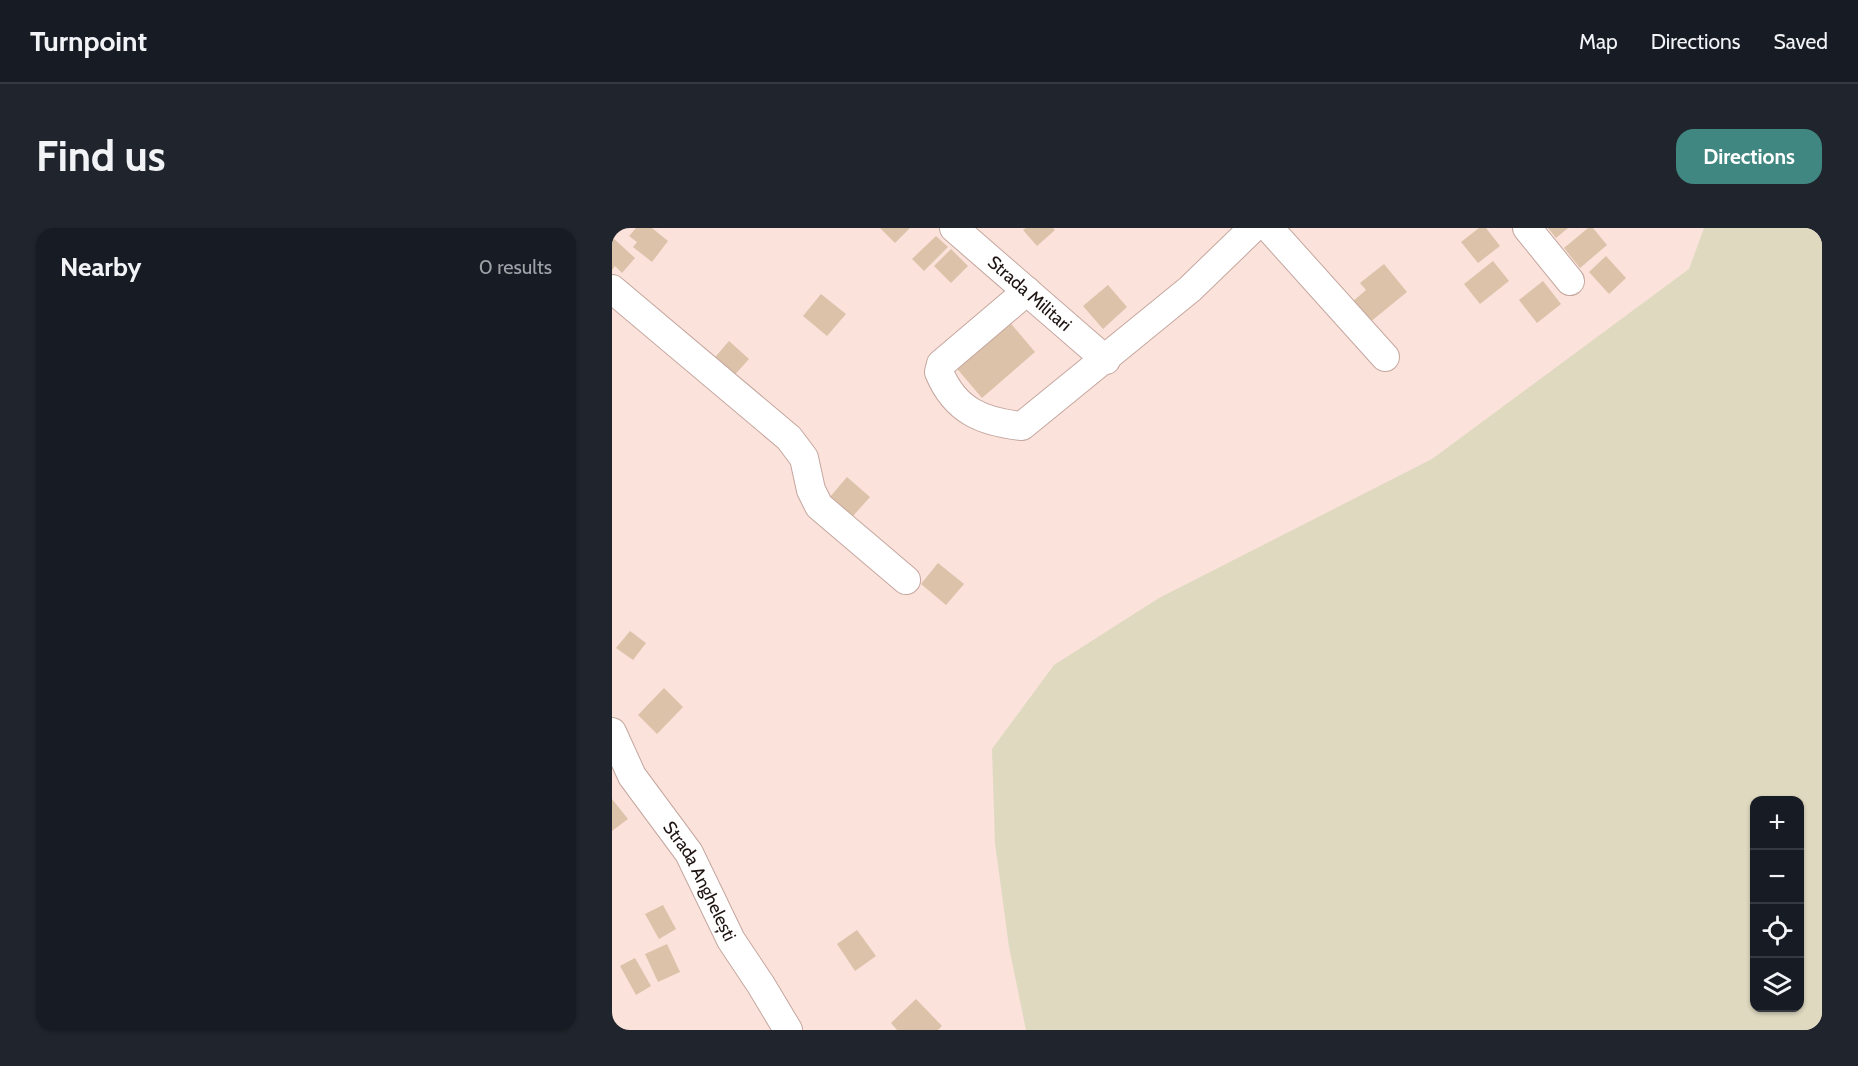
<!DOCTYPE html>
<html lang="en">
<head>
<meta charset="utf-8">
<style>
	body { margin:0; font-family:Cabin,sans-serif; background:#20242c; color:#f1f3f6 }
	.controls { position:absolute; right:18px; bottom:18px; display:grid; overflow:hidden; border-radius:12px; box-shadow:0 2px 4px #0004 }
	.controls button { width:54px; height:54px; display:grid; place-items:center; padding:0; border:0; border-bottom:2px solid #363941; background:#171b24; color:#f1f3f6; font:30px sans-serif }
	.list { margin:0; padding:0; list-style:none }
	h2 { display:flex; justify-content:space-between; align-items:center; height:78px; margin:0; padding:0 24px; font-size:26px }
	h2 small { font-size:20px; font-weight:400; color:#9ea1a6 }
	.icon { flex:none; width:33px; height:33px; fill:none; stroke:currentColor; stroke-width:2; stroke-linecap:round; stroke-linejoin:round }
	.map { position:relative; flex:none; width:1210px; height:802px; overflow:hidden; border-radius:18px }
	header { display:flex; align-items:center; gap:36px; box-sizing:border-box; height:84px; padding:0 30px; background:#171b24; border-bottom:2px solid #363941 }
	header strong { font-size:28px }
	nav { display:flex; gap:33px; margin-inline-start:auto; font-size:21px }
	.intro { display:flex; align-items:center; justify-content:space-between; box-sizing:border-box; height:144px; padding:0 36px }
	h1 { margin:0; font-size:42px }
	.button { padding:15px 27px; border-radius:18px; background:#408781; color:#fff; font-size:21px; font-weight:700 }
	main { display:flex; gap:36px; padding:0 36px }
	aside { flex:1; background:#171b24; border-radius:18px; box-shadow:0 2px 4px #0004 }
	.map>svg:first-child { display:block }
</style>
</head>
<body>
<header>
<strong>Turnpoint</strong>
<nav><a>Map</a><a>Directions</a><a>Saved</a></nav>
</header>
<div class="intro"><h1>Find us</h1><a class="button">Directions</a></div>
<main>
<aside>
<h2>Nearby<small>0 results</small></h2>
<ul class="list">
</ul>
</aside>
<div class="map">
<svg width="1210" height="802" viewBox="0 0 1210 802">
	<rect width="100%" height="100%" fill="#fbe2db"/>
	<path fill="#dfd9c0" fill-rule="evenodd" d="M1092,0H1210V802H414L397,719L383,615L380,521L442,437L547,370L820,231L1077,41ZM1142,572H1188V780H1142Z"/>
	<g fill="#dcc2a9">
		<path d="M24,0H40L56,13L40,34L21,19L25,14L17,8Z"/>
		<path d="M268,0H298L283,15Z"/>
		<path d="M414,0H441L443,2L425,18L411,2Z"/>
		<path d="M867,0H874L888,18L866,35L849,14Z"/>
		<path d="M936,0H956L944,10Z"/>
		<path d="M976,0H981L995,17L968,40L952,20Z"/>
		<path d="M324,8L336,19L312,43L300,31Z"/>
		<path d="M0,9L23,30L10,45L3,38L0,42Z"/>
		<path d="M339,21L356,38L339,55L322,38Z"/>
		<path d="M994,28L1014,50L997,66L977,44Z"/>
		<path d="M881,33L897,53L868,76L852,56Z"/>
		<path d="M772,36L795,64L757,95L740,74L754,62L748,55Z"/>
		<path d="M931,53L949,76L925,95L907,72Z"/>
		<path d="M496,57L515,79L491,101L471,78Z"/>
		<path d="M209,66L234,86L215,108L191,88Z"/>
		<path d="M395,91L423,124L370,170L341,136Z"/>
		<path d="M117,113L137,131L119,151L99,134Z"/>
		<path d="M235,249L258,269L241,288L218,269Z"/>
		<path d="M326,335L352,356L334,377L309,356Z"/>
		<path d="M18,403L34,415L21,432L4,420Z"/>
		<path d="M52,460L71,479L45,506L26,487Z"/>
		<path d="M0,571L16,591L0,603Z"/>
		<path d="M51,677L64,701L47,711L33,686Z"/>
		<path d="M245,702L264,728L243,743L225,716Z"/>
		<path d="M55,716L68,744L46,754L33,726Z"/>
		<path d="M23,730L39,758L24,767L8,738Z"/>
		<path d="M304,771L330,798L326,802H285L279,795Z"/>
	</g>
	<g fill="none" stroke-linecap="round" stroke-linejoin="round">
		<defs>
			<g id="minor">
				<path id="s1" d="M342,0L494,132"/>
				<path d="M657,0L773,129"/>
				<path d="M915,0L958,53"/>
				<path d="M0,61L177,210L192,230L199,262L207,278L294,352"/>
				<path d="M415,63L329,136L327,144C343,183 371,194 410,198L578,61L641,0"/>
				<path id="s2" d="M0,504L20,548L77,625L119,712L149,757L176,802"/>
			</g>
		</defs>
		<use href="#minor" stroke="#c4a79f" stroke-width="30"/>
		<use href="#minor" stroke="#fff" stroke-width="28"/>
	</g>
	<g text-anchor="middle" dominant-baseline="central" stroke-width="5" stroke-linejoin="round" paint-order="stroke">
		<g font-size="18" fill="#1e1411" stroke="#fbe2db">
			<text stroke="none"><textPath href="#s1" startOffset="100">Strada Militari</textPath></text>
			<text stroke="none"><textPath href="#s2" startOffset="174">Strada Anghelești</textPath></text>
		</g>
	</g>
</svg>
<div class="controls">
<button>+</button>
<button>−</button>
<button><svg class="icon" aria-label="locate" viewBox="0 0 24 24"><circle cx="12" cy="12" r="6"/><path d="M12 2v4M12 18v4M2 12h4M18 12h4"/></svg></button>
<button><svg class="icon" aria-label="layers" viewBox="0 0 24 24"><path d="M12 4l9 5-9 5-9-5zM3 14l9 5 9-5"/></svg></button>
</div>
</div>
</main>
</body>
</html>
